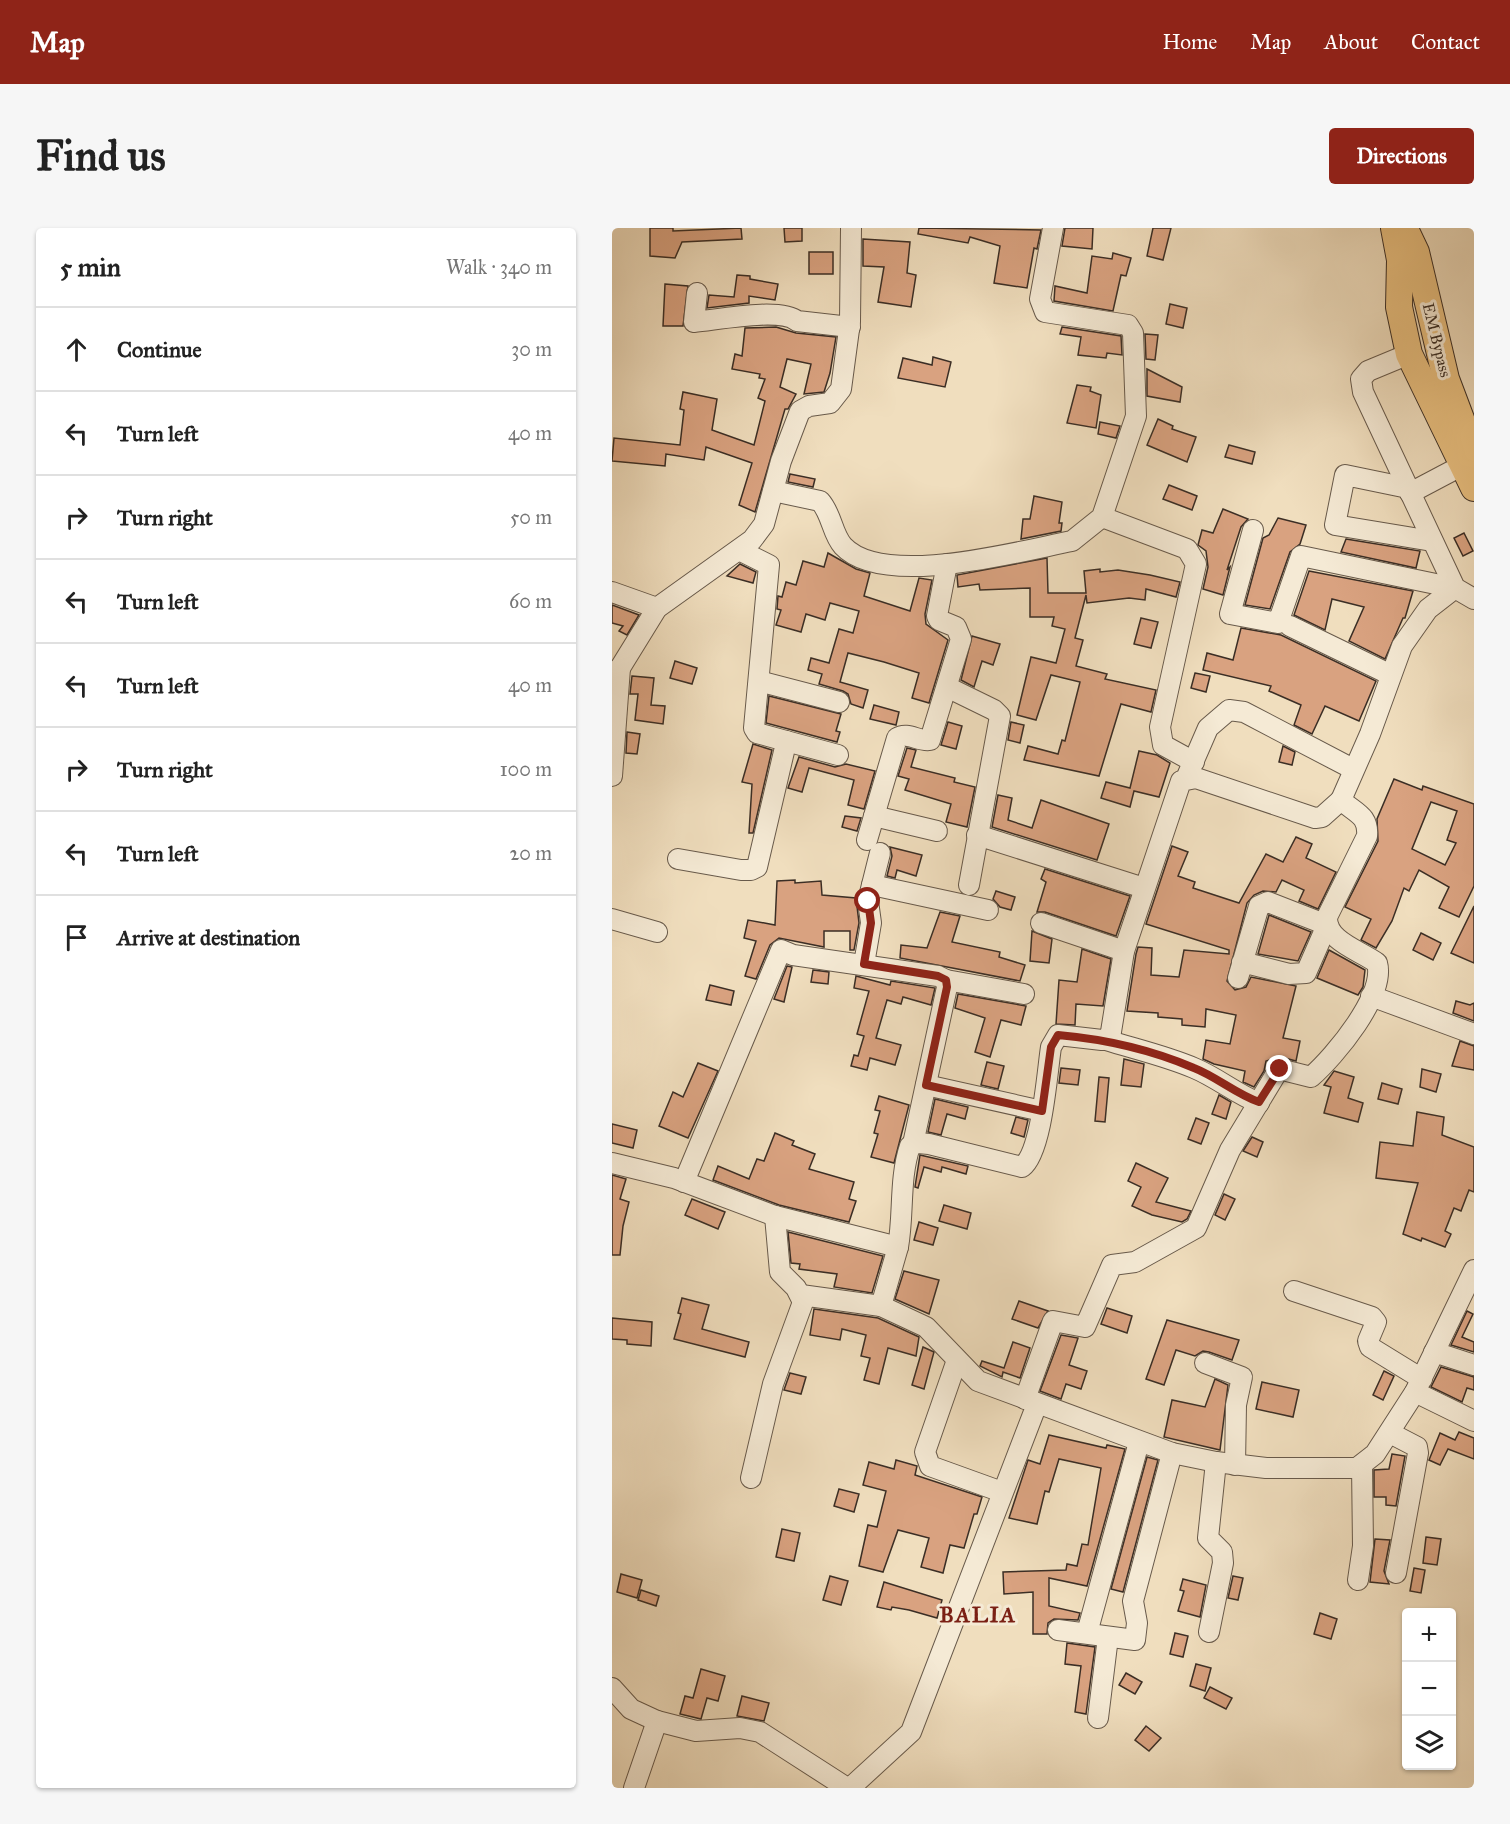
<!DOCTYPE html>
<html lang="en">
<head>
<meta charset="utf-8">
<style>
	body { margin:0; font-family:"IM FELL Great Primer",serif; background:#f6f6f6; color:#222 }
	.controls { position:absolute; right:18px; bottom:18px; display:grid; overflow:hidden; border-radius:6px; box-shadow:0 2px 4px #0004 }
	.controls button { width:54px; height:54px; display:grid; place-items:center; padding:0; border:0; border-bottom:2px solid #e0e0e0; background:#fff; color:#222; font:30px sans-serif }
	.stop { position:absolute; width:18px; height:18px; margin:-14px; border:4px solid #8f2418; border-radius:50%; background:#fff }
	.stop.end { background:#8f2418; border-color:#fff; box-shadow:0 2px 6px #0008 }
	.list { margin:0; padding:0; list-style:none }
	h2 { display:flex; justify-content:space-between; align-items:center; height:78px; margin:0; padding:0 24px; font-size:26px }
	h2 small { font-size:20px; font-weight:400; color:#767676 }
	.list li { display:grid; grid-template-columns:39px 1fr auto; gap:18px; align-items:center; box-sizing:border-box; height:84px; padding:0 24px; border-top:2px solid #e0e0e0 }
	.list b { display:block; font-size:22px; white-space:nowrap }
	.list em { font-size:20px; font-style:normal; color:#767676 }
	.icon { flex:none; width:33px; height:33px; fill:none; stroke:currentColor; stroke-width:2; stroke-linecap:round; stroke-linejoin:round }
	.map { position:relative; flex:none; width:862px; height:1560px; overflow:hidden; border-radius:6px }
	header { display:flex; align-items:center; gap:36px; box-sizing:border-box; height:84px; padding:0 30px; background:#8f2418; color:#fff }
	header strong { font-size:28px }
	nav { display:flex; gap:33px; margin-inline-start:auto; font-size:21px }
	.intro { display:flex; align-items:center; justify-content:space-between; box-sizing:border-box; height:144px; padding:0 36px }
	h1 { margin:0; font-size:42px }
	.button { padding:15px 27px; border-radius:6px; background:#8f2418; color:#fff; font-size:21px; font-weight:700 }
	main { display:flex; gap:36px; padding:0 36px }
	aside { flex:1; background:#fff; border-radius:6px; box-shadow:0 2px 4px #0004 }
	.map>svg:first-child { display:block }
</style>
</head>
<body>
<header>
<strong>Map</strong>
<nav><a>Home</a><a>Map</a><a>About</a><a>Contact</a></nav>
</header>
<div class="intro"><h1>Find us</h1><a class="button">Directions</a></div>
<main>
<aside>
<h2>5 min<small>Walk · 340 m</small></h2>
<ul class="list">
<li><svg class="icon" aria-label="ahead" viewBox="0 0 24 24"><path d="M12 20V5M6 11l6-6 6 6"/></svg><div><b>Continue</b></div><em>30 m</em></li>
<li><svg class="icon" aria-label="left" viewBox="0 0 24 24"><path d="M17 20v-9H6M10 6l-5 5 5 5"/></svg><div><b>Turn left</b></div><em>40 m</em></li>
<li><svg class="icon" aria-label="right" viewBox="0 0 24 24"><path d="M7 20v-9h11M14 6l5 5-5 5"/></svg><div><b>Turn right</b></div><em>50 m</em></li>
<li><svg class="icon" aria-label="left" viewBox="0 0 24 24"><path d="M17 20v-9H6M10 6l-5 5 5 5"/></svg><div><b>Turn left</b></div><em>60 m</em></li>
<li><svg class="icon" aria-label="left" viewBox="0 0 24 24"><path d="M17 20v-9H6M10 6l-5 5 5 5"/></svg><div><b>Turn left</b></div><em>40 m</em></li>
<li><svg class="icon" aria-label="right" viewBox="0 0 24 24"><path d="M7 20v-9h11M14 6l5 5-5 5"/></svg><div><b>Turn right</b></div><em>100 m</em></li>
<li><svg class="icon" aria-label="left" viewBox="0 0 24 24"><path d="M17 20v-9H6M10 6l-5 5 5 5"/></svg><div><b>Turn left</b></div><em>20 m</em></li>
<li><svg class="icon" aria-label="arrive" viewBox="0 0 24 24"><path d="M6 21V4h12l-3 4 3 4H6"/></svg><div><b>Arrive at destination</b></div></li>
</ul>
</aside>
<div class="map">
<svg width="862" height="1560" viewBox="0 0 862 1560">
	<rect width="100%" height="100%" fill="#f0debe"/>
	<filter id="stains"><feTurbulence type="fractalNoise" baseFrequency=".00333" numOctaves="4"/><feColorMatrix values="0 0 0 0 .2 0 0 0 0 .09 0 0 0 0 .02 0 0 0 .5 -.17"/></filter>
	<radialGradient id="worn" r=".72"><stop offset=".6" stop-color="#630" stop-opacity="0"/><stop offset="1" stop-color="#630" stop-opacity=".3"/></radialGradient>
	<g fill="#d9a280" stroke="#3b2e25" stroke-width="1.5" fill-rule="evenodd">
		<path d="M38,0H61V3L129,0L130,11L70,14L63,30L38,28Z"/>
		<path d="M172,0H190V13L173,14Z"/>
		<path d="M307,0L429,2L425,21L422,20L415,60L382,55L388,18L358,9L356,15L306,6Z"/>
		<path d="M453,0H481L480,21L450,18Z"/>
		<path d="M541,0H559L551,32L535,28Z"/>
		<path d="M251,11L298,14L295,45L304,47L299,79L266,74L272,39L251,38Z"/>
		<rect x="197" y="24" width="24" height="22"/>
		<path d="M501,25L519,30L514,48L509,47L501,83L442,73L443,58L475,65L480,28L500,31Z"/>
		<path d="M125,47L138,48V51L166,56L163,72L137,68V75L95,80L97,67L122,69Z"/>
		<path d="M53,56L76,58L71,98H51Z"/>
		<path d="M558,76L575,80L571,100L554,96Z"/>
		<path d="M164,99L184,105L224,109L218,145L212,164L192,166L199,136L175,131L168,159L184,166L176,181H173L143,284L127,277L140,235L94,219L92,232L54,226L53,238L0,233L2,210L68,217L72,182L68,181L71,164L105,171L100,202L142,217L153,173L146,170L153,151L147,150L148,146L120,141L123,126L130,128L133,100Z"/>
		<path d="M450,99L509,108L510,127L495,125L494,130L466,127L469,109L448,106Z"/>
		<path d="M533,106L546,107L543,132L534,131Z"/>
		<path d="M321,129L339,134L333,159L286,150L291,130L320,137Z"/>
		<path d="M535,141L570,159L568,174L535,168Z"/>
		<path d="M465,157L479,159L478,163L489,167L484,200L455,195Z"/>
		<path d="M546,191L561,198L560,201L584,209L575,234L535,217Z"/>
		<path d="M488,194L508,198L504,210L486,206Z"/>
		<path d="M617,217L643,224L640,236L613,229Z"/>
		<path d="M178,246L203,251L201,259L176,254Z"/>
		<path d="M557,257L585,268L580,282L551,271Z"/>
		<path d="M422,268L450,274L447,295H450L449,303L409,311L411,291H418Z"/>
		<path d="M611,281L636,291L629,299L615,342L618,339L611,367L591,361L596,339L594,323L586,317L590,302L601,305Z"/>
		<path d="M666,290L694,297L688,316L678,324L658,381L633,377L651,310L657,307Z"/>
		<path d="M852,305L861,323L851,328L842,310Z"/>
		<path d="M734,311L808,323L804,340L729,324Z"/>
		<path d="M216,325L244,341L258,345L252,368L298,383L307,350L320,352L313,386L314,396L336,412L317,475L300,470L307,445L272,434L236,425L228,454L256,462L251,480L239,476L236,466L231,463L207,456L210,446L196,442L199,430L217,435L227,401L241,405L247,383L218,375L213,392L194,386L189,404L164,397L169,382L165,381L166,368L170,369L174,354L184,357L191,333L212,339Z"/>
		<path d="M435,330L436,365H474L472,343L488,341V344L506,342L538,347L568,354L564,369L534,361L533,372L517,370L475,375L474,367L463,410L471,412L464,438L495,446L493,451L544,462L539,484L509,476L487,548L412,532L416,518L446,526L450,512L453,513L468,454L439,447L424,492L405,487L419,429L444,435L453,401L440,398L442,389H418V360L368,362L367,356L346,359L345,347Z"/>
		<path d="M128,336L144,344L141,355L115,348Z"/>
		<path d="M697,343L801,363L793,390H791L773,431L737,413L752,379L720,371L713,402L682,387Z"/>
		<path d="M0,377L27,387L15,407L7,403L11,398L0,395Z"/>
		<path d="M529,390L546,394L539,420L522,416Z"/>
		<path d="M629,400L669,407L764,453L747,493L713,478L700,506L682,497L689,477L657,463L659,458L591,442L595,425L621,432Z"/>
		<path d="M360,408L388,416L381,437L370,433L362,459L349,452Z"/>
		<path d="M63,433L85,440L80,456L58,450Z"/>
		<path d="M583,445L598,448L594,464L579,460Z"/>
		<path d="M20,448L42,450L39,477L53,478L51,496L23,492L26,466H18Z"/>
		<path d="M157,468L229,486L224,503L228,504L225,514L154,495Z"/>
		<path d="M262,477L287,484L284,497L258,491Z"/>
		<path d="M336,494L350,498L344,521L329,517Z"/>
		<path d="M399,494L412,497L408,515L396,512Z"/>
		<path d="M15,504L28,506L25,526L14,525Z"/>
		<path d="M141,516L160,522L141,605H137L140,556L130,554Z"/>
		<path d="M671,518L683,524L680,537L667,534Z"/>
		<path d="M295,520L304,522L299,539L343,550L342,554L363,559L355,599L334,594L339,576L293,562L297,551L286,548Z"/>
		<path d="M527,523L545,527L558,535L547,569L522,563L518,579L489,570L494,554L518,560Z"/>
		<path d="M187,529L223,539L234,536L263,543L252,581L236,577L242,552L201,541L197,540L190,564L176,560Z"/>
		<path d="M782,551L810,562L811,558L862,576V658L847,689L827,680L837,659L807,642L797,663L792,660L780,693L764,720L749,712L759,691L733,679L766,613L765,591ZM819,574L845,583L835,612L844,615L833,637L800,621Z"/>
		<path d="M386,567L400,570L396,592L420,600L429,572L497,596L485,632L380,599Z"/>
		<path d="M233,588L249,590L245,603L230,599Z"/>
		<path d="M684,609L700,616L694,630L724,644L706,681L687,673L692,662L670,652L664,664L651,663L642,667L635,675L615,753L623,762L634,759L639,749L684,758L671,810L688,813L684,833L669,829L654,833L652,843L642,859L631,854L633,843L602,836L591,831L594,812L618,816L624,787L594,781L593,799L570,797V791L546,789V785L515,783L524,726L526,719L540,720L539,747L567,749L572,722L617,726V722L534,696L560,618L576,624L566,648L583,654L581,660L627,675L654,626L671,634Z"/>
		<path d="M278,619L310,627L304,648L285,642L283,650L275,648L280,628Z"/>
		<path d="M433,641L518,668L504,708L433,684H425L434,654L429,651Z"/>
		<path d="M183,652V655L209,653L210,667L244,670L247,695L242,722H238V703H212V719L167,710L158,717L144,751L133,748L144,713L132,710L136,692L163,697L165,653Z"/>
		<path d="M384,663L403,669L399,682L388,679L381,671Z"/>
		<path d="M862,678V735L839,725Z"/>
		<path d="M328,684L348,688L340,714L388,724L387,729L413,737L408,753L288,730L289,717L315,720Z"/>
		<path d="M657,687L699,704L686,733L646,726Z"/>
		<path d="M420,703L440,711L437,735L418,733Z"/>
		<path d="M809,705L829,715L821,732L801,722Z"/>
		<path d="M470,721L499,731L491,778L464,776L463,797L444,796L447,752L465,754Z"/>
		<path d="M717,722L753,742L751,759L746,767L705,750Z"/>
		<path d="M175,738L180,739L172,774L162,771Z"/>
		<path d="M201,742L217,744L216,756L199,754Z"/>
		<path d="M244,748L278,757L279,753L323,760L319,777L291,769L289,776L275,772L264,810L289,817L283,837L258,830L255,842L239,838L242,827L246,828L252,808L245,806L257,763L242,760Z"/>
		<path d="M98,757L122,763L119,777L94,772Z"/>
		<path d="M346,766L414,778L409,797L389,792L378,829L363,824L373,790L343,780Z"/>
		<path d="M844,773L858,777L862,775V793L841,785Z"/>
		<path d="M848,813L862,818V842L840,838Z"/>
		<path d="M512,831L532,836L529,859L509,857Z"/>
		<path d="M375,834L392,838L386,861L369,857Z"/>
		<path d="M86,835L106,843L76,910L47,898L61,864L71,869Z"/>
		<path d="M449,840L468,842L466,857L447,855Z"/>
		<path d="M810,841L829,846L824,864L808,859Z"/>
		<path d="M722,843L742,849L736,870L751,875L746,894L712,885L719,859L712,857Z"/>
		<path d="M487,849L497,850L493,894L483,893Z"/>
		<path d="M770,855L790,861L786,876L766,871Z"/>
		<path d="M607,867L619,874L614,891L600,886Z"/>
		<path d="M267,868L297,877L282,935L259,929L266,906L262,905L268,883L263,882Z"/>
		<path d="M323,871L356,879L353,891L335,886L329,907L316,904Z"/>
		<path d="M805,884L832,889L830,907L862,919V964L857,962L849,983L842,980L833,1003L839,1006L833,1019L810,1010L809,1013L791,1006L806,955L764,950L768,914L801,918Z"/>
		<path d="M404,889L416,892L412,909L399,905Z"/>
		<path d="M584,890L597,895L589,916L576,911Z"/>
		<path d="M0,896L25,902L21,920L0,915Z"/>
		<path d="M163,905L182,913L180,917L203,926L197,941L242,954L237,971L244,973L237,994L167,977L101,952L106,938L137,951L145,931L152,933Z"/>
		<path d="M640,909L651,914L645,929L631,923Z"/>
		<path d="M308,927L356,938L354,946L330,939L329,944L312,939L306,960L303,959Z"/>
		<path d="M524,935L556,950L544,974L579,983L575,991L570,994L540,987L520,978L529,959L516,953Z"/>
		<path d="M0,947L14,951L8,971L17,974L11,998L8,1027H0Z"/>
		<path d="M612,966L623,971L613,992L603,987Z"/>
		<path d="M80,971L113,984L106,1001L73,987Z"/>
		<path d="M332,977L359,985L355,1001L327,993Z"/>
		<path d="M307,994L326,1000L321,1017L302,1012Z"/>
		<path d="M176,1004L271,1028L260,1065L222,1059L225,1046L187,1041L188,1036L179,1035Z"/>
		<path d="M292,1043L327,1052L317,1086L283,1071Z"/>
		<path d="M70,1070L97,1077L90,1101L137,1114L133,1129L62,1111L69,1086L66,1085Z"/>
		<path d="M407,1073L436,1083L426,1100L400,1091Z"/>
		<path d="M495,1080L520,1088L515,1105L489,1096Z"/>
		<path d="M202,1081L266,1090L307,1109L304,1128L276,1120L267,1156L252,1152L258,1130L249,1128L254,1107L230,1101L228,1112L198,1107Z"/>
		<path d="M855,1083L861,1086L850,1109L862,1114V1124L839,1117Z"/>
		<path d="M0,1090L40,1094L39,1118L15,1116V1112L0,1111Z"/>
		<path d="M555,1092L627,1112L620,1132L597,1124L591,1123L583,1128L564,1122L552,1157L534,1151Z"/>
		<path d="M449,1107L466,1110L457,1137L475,1143L469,1161L454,1156L449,1171L428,1163Z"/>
		<path d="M401,1114L418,1120L408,1150L391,1144L390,1149L368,1138L370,1133L392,1140Z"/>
		<path d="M311,1119L322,1124L312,1161L300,1157Z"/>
		<path d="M829,1139L862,1149V1162L855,1160L850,1174L819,1159Z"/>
		<path d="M772,1143L782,1148L771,1172L761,1167Z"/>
		<path d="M178,1145L194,1149L189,1166L172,1162Z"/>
		<path d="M603,1151L616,1157L608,1222L552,1209L560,1172L593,1179Z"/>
		<path d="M650,1154L687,1162L681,1189L644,1181Z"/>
		<path d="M847,1204L862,1210V1231L836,1221L828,1237L817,1232L828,1205L843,1212Z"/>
		<path d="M437,1207L494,1220L495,1217L513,1221L475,1358L437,1350V1378L468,1385L466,1392L442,1391L436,1395L435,1406H421V1364L392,1366L391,1344L454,1342L455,1336L465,1338L470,1316L476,1317L489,1240L447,1231L437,1264L433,1263L425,1296L397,1290L416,1232L428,1236Z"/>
		<path d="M780,1226L793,1228L784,1278L774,1277V1269H762V1242L777,1241Z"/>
		<path d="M535,1229L546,1232L511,1364L499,1361Z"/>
		<path d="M284,1232L305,1238L303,1247L370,1269L365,1286H362L352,1320L338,1317L331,1345L309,1339L317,1310L286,1302L271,1344L247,1338L256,1297L265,1299L274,1263L251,1257L257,1234L282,1241Z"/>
		<path d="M227,1261L247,1266L242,1284L222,1278Z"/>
		<path d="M170,1301L188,1305L182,1333L164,1329Z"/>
		<path d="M814,1309L829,1311L825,1337L811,1335Z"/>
		<path d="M763,1311L778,1312L772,1343L777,1356L758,1354Z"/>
		<path d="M802,1340L813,1342L809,1365L798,1363Z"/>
		<path d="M9,1346L30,1352L25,1370L5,1364Z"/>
		<path d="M218,1348L236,1353L229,1377L211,1372Z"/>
		<path d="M621,1348L631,1350L626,1372L616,1370Z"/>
		<path d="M571,1351L594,1357L588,1389L566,1383L572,1363L568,1362Z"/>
		<path d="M272,1354L330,1372L325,1390L297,1382L280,1379L279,1382L265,1379Z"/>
		<path d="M29,1362L47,1368L44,1378L26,1372Z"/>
		<path d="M708,1385L725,1391L719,1411L702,1406Z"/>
		<path d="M563,1405L576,1408L571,1429L558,1426Z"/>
		<path d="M455,1415L483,1419L474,1486L463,1484L469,1438L453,1436Z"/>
		<path d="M584,1436L599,1440L593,1463L578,1458Z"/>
		<path d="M89,1441L113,1448L106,1473L95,1470L89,1491L68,1486L73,1468L81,1470Z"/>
		<path d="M514,1445L530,1454L523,1466L507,1457Z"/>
		<path d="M598,1459L620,1470L614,1481L592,1470Z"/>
		<path d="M130,1468L157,1475L152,1493L125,1488Z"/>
		<path d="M534,1498L549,1510L537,1523L523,1512Z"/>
	</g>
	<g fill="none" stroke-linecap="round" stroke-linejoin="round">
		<defs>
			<g id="minor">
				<path d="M85,65L82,94C105,92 168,79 185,93L238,99"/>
				<path d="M797,126L756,143L749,151L751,164L843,360L862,371"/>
				<path d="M796,260L733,247L723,297L820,313"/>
				<path d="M161,263L208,273C220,286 220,306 231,318C271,361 408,323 460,313L490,289L524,188L521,105L516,97L433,84L428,71L441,0"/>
				<path d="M798,265L851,237"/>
				<path d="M490,289L575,321L584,336L548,499L551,517L582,534"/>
				<path d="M641,302L618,386L666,395L689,328L843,360"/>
				<path d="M0,364L45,380"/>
				<path d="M678,398L779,447"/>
				<path d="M0,446L8,440L45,380L140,312L152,296L169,233L188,183L197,178L218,175L229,161L238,94L239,0"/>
				<path d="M147,453L227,474"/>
				<path d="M335,459L382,482L388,488L357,657"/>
				<path d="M174,513L226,527"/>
				<path d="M576,546L596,500L617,482L632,484L741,541"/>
				<path d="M0,548L8,440"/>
				<path d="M262,588L325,603"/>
				<path d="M365,607L532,660"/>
				<path d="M255,612L285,510C296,503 306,514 318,512L349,411L344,399L327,392L325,388L335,336"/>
				<path d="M66,631L129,642H139L145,639L174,515V513L145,505L142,500L157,337L127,322"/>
				<path d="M260,657L376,682"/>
				<path d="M0,691L45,704"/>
				<path d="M429,695L512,723"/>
				<path d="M252,736L259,695L256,673L268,625"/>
				<path d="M626,750L647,678L656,674L715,697L694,745L677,746L630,734"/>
				<path d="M334,752L412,766"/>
				<path d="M759,768L862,806"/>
				<path d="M494,812C523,821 554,828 582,840C606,850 624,866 647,875"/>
				<path d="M314,857L430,883"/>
				<path d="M0,935L62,950L163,988L286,1019L269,1078L314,1099L366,1153L560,1225L604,1234L654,1240H745L763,1226L803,1164L862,1042"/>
				<path d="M72,954L169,722L181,727L326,748L334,752L335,759L301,916"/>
				<path d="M286,1019C292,986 287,951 298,918L306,915L317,916L410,939C430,924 435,845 439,819L446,807L490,812L498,810L512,723L569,553L584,550L703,590L710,589L729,572"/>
				<path d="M682,1063L760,1089L764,1094L756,1113L758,1119L810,1151"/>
				<path d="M189,1067L269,1078"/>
				<path d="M822,1124L862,1137"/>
				<path d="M345,1132L313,1224L318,1238L390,1264"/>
				<path d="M593,1135L630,1149L624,1177L623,1237"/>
				<path d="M803,1164L862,1193"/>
				<path d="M413,1171L441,1093L473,1099L500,1037L523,1034L584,1000L618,922L667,841L699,849C723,828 774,767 765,735C747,722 714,713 715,689L755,608C757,587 743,585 729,572L758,506L790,418L816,381L843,360"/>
				<path d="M778,1205L805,1219L806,1225L784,1345"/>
				<path d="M139,1250L161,1156L191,1074L184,1060L168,1044L163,988"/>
				<path d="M746,1352L751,1318L750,1237"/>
				<path d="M446,1402L523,1412L525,1395L521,1373L560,1225"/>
				<path d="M597,1404L611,1335L610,1324L596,1310L604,1234"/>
				<path d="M475,1405L527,1214"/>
				<path d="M0,1460L19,1481L45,1493L84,1503L128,1500L148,1504L235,1560"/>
				<path d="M486,1490L496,1409"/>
				<path d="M22,1560L45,1493"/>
				<path d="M238,1560L299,1504L425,1176"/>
			</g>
			<g id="major">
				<path d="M782,0L788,32L787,79L797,126L862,260"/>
				<path d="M794,3L804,24L834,151L860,220"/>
			</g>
		</defs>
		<use href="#minor" stroke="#685a4b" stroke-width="22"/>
		<use href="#major" stroke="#3b2e25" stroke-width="28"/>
		<use href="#minor" stroke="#f5ead5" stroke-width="20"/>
		<use href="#major" stroke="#e8bf7f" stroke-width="26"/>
	</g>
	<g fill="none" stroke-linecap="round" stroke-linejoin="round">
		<path stroke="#8f2418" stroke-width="8" d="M256,673L259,695L252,736L326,748L334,752L335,759L314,857L430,883L439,819L446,807C491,811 540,822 582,840C605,849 624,866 647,874L668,841"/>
	</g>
	<g text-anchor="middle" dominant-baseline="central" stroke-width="6" stroke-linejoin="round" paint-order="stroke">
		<g font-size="16" fill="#3b2e25" stroke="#f5ead5">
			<text transform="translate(825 112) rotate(76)">EM Bypass</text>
		</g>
		<g font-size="22" font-weight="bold" letter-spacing="1.5" fill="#7a1f14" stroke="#f5ead5">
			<text x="366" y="1386">BALIA</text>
		</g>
	</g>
	<rect width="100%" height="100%" filter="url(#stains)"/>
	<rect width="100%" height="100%" fill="url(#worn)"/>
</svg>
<div class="controls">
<button>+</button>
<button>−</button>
<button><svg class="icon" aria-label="layers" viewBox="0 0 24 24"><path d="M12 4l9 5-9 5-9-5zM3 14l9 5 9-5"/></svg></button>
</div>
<div class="stop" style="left:256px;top:673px"></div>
<div class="stop end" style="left:668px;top:841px"></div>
</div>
</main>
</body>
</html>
